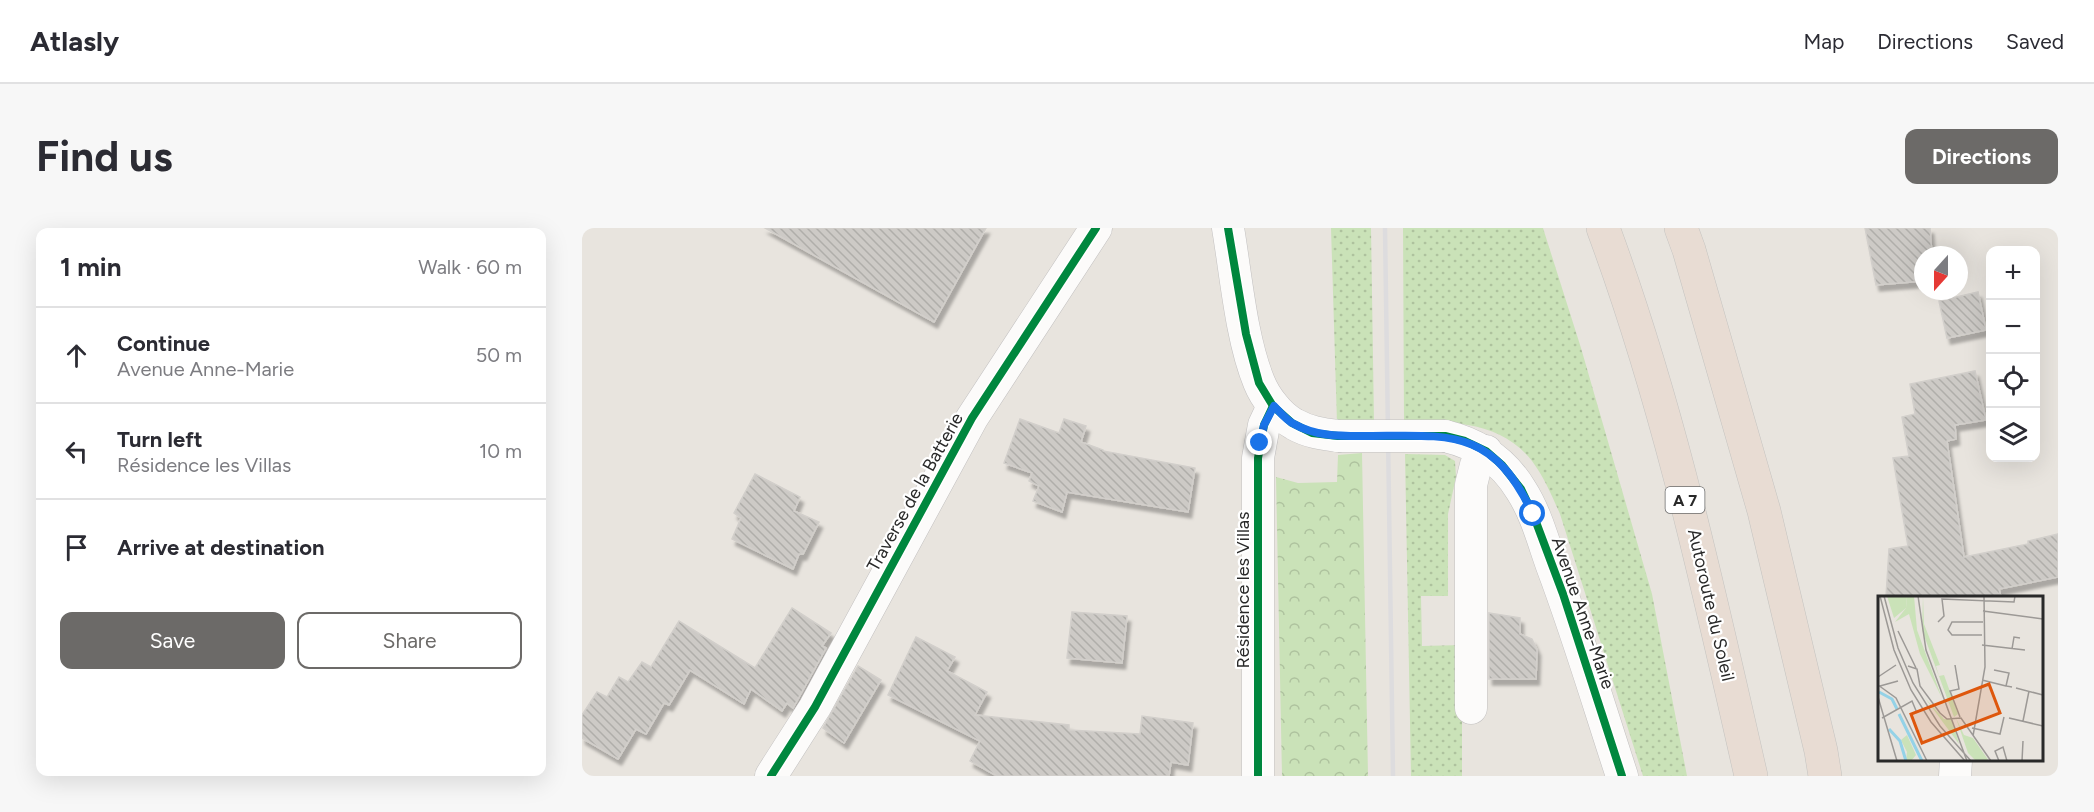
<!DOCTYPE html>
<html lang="en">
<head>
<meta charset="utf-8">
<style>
	body { margin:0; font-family:Figtree,sans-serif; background:#f7f7f7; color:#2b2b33 }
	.controls { position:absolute; right:18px; top:18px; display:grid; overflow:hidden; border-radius:12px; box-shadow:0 6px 24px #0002 }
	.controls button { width:54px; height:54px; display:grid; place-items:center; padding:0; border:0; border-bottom:2px solid #e1e1e2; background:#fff; color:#2b2b33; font:30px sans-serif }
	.compass { position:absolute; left:1332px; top:18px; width:54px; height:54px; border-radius:50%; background:#fff; box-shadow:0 6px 24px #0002; rotate:201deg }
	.stop { position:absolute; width:18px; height:18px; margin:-14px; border:4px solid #1a73e8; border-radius:50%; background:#fff }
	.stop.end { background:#1a73e8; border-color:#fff; box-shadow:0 2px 6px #0008 }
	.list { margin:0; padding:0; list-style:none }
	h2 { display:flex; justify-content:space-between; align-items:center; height:78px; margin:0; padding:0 24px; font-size:26px }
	h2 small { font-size:20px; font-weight:400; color:#7c7c81 }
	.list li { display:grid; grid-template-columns:39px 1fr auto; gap:18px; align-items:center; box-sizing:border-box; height:96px; padding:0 24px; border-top:2px solid #e1e1e2 }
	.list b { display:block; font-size:22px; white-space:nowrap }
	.list p { margin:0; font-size:20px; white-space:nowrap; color:#7c7c81 }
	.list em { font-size:20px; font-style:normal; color:#7c7c81 }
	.actions { display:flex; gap:12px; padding:18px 24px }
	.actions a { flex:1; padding:14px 0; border:2px solid #6c6a68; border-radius:12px; text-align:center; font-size:21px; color:#6c6a68 }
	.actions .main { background:#6c6a68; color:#fff }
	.icon { flex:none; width:33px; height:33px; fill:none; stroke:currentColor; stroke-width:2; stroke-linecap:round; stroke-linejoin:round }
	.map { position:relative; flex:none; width:1476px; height:548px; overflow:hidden; border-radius:12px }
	header { display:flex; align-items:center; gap:36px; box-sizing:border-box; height:84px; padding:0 30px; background:#fff; border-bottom:2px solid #e1e1e2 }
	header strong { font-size:28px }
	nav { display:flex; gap:33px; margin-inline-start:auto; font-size:21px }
	.intro { display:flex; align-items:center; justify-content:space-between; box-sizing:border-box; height:144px; padding:0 36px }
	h1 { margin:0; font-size:42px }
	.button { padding:15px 27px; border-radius:12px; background:#6c6a68; color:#fff; font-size:21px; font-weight:700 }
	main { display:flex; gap:36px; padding:0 36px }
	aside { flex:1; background:#fff; border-radius:12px; box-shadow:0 6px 24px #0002 }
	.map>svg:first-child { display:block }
</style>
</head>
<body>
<header>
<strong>Atlasly</strong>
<nav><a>Map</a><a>Directions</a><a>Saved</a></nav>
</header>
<div class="intro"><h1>Find us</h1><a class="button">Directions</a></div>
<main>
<aside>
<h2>1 min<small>Walk · 60 m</small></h2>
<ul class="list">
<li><svg class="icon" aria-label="ahead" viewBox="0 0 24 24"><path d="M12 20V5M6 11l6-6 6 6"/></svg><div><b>Continue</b><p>Avenue Anne-Marie</p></div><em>50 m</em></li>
<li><svg class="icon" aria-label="left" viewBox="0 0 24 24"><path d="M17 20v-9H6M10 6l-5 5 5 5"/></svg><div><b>Turn left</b><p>Résidence les Villas</p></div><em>10 m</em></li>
<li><svg class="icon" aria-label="arrive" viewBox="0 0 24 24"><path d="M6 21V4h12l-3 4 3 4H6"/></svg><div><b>Arrive at destination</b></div></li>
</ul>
<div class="actions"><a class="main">Save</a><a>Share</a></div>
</aside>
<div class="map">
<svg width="1476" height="548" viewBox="0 0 1476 548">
	<defs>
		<pattern id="grass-dots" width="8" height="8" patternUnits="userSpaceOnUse" patternTransform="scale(1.5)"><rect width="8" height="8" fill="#cae2b8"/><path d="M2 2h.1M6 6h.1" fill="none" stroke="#aec29e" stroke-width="1.8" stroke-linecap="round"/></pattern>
		<pattern id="forest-crowns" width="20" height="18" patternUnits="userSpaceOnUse" patternTransform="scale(1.5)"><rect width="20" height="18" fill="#cae2b8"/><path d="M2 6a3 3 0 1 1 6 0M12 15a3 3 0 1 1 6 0" fill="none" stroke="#aec29e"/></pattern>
		<pattern id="building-back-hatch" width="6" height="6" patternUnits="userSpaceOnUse" patternTransform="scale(1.5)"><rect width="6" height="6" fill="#cdcac6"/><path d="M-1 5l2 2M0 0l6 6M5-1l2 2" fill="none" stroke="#b0aeaa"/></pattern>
		<filter id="shadow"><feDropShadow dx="3.5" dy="6" stdDeviation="1.5" flood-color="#0004"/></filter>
	</defs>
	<rect width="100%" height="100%" fill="#e8e4de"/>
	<g fill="url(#grass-dots)">
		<path d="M749,0H789L792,194L755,195Z"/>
		<path d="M821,0H961L999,120L1070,366L1105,548H1061L978,286C970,268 962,249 950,233C918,192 868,194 822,193Z"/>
		<path d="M823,226L863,227L873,233L874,249L866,286V368H839L840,418L880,417V548H829Z"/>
	</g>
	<path fill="url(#forest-crowns)" d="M780,225L786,548H700L694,249L716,255L755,254L756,227Z"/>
	<g fill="url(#building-back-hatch)" stroke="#d2cfcb" stroke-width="1.5" filter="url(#shadow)">
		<path d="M183,0H404L352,94Z"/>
		<path d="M1283,0H1348L1350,27H1341V53L1294,57Z"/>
		<path d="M1396,64L1404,102L1365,110L1357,73Z"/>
		<path d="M1393,143L1404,192L1373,197L1374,211L1365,213L1382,329L1446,316V313L1476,306V349L1417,361L1419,369H1304L1307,321L1326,318L1311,230L1327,228L1320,189L1333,186L1328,156Z"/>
		<path d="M438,191L477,205L482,191L504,198L499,214L521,222V223L613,240L606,284L485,264L480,284L451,273L457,258L447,253L450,245L422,235Z"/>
		<path d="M173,246L218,269L212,283L237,294L221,326H217L211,341L150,311L159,290L152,285Z"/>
		<path d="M210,380L249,405L240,418L244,420L211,480L205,475L200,483L169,461L162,476L108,442L87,477L82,475L64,506L54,501L36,531L0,510V487L15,464L25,469L37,449L46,454L60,434L69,439L97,393L173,440Z"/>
		<path d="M490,384L545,388L540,435L485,430Z"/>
		<path d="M907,385L938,390V406L950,411L955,422L954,451H907Z"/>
		<path d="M334,409L373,429L365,443L405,464L393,487L487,497V502L558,506L560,488L611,495L606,537L589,534L587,548H415L388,533L398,513L306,467Z"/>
		<path d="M276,438L299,452L262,515L241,500Z"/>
	</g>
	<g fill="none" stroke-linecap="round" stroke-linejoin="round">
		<defs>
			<g id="street">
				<path d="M646,0C654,47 659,110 677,154C683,169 697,188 712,196C726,204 740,206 756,208"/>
				<path d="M863,208C896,216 921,232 939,262C954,285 961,313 970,338C996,407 1017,478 1040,548"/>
				<path d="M889,480V257L894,237L904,223"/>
				<path d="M189,548L233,479L390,190L514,0"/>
				<path d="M676,548V230L682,197L691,178"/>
				<path d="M1373,548L1374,532"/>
			</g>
			<g id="highway">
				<path d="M1021,0C1087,178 1127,364 1169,548"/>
				<path d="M1099,0L1107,22L1182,283L1239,523L1243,548"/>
			</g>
		</defs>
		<use href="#street" stroke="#c2c0c0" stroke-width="33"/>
		<use href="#highway" stroke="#c4c3c0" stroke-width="34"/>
		<use href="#street" stroke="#fcfbfa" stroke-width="32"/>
		<use href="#highway" stroke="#e8dcd3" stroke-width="33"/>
		<path stroke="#dddcde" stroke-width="4.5" d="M803,0L811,548"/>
		<defs>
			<path id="street-bridge" d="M756,208H863"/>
		</defs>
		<use href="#street-bridge" stroke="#c2c0c0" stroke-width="33" stroke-linecap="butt"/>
		<use href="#street-bridge" stroke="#fcfbfa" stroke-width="32"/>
		<defs>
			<g id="cycleway">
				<path d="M646,0L664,106L677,155L691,178L710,195L730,205L756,208H863L883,213L904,223L920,237L939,261L951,286L981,366L1040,548"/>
				<path d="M189,548L233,479L390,190L514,0"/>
				<path d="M676,548V230L682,197L691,178"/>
			</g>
		</defs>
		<use href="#cycleway" stroke="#fff" stroke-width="11"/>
		<use href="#cycleway" stroke="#00873e" stroke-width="8"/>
	</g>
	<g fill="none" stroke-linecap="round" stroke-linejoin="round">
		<path stroke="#1a73e8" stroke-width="8" d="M678,215L682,197L692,178C698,184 704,192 712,196C733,208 756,208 779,208C866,208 909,197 951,286"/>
	</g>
	<g text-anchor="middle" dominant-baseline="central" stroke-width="4.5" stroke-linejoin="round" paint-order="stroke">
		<rect fill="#fff" stroke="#696969" stroke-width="1.5" x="1083.5" y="259" width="39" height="26" rx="4.5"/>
		<g font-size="16" font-weight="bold" fill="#292929">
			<text x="1103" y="272">A 7</text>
		</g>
		<g font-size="18" fill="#292929" stroke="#fff">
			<text transform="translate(333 264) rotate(-61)">Traverse de la Batterie</text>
			<text transform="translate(661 362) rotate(-90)">Résidence les Villas</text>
			<text transform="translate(1129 377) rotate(77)">Autoroute du Soleil</text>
			<text transform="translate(1001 385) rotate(71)">Avenue Anne-Marie</text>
		</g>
	</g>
	<g transform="translate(1296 368)">
		<rect width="165" height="165" fill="#e8e4de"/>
		<path d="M9,0H29L28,12L16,22ZM47,102L66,123H74L81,148ZM78,122L86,139L95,142L111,165H98L90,157Z" fill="#cae2b8"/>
		<path d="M29,0H36L39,34L64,102L42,58L31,18L17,26L28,12ZM45,0L46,28L62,69L58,70L61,80L66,79L80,118L76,121L44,34Z" fill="#cae2b8"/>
		<path d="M29,139L38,159L33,165H28L29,156L23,144Z" fill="#cae2b8"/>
		<path fill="none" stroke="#94d2e7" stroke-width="3" d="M1,96L14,103L19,113M21,118L44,165M11,133L22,145L28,165"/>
		<path fill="none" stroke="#9c9996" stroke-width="1.5" d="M2,0L16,54L33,94L53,126L87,165M6,0L20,52L35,87L62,130L93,165M40,0L48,54L89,165M105,15L165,23M60,26L66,20L64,3L136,6L137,0M20,35L38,72M104,39H74L70,34L74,26H105M104,49L147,54M134,53L136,41L142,42M77,69L81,93L72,95L82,121M30,70L39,73L42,90L62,117L69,123L83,122L113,165M116,74L131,77L128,90L134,91M0,81L18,69M104,84L128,90M0,89L18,102L49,165M2,90L20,85M138,92L165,99M0,101L19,165M4,122L34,105L39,117M131,122L165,130M145,125L151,95M94,132L122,138L126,121M95,140L107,71L106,0M121,165L117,155L125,151L129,165M144,165L145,145"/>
		<path fill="#de570d" fill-opacity="0.15" stroke="#de570d" stroke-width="3" d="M111,88L122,117L44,147L33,118Z"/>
		<rect width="165" height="165" fill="none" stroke="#292929" stroke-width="3"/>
	</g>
</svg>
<div class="controls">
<button>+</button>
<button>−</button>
<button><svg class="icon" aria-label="locate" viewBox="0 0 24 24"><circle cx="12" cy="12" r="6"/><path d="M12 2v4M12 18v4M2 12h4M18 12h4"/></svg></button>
<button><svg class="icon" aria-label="layers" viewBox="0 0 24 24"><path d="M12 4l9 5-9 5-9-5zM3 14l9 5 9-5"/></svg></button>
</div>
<svg class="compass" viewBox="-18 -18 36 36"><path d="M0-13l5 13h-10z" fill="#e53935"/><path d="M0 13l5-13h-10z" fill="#7c7c81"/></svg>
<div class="stop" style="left:951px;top:286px"></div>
<div class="stop end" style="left:678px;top:215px"></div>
</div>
</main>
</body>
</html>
